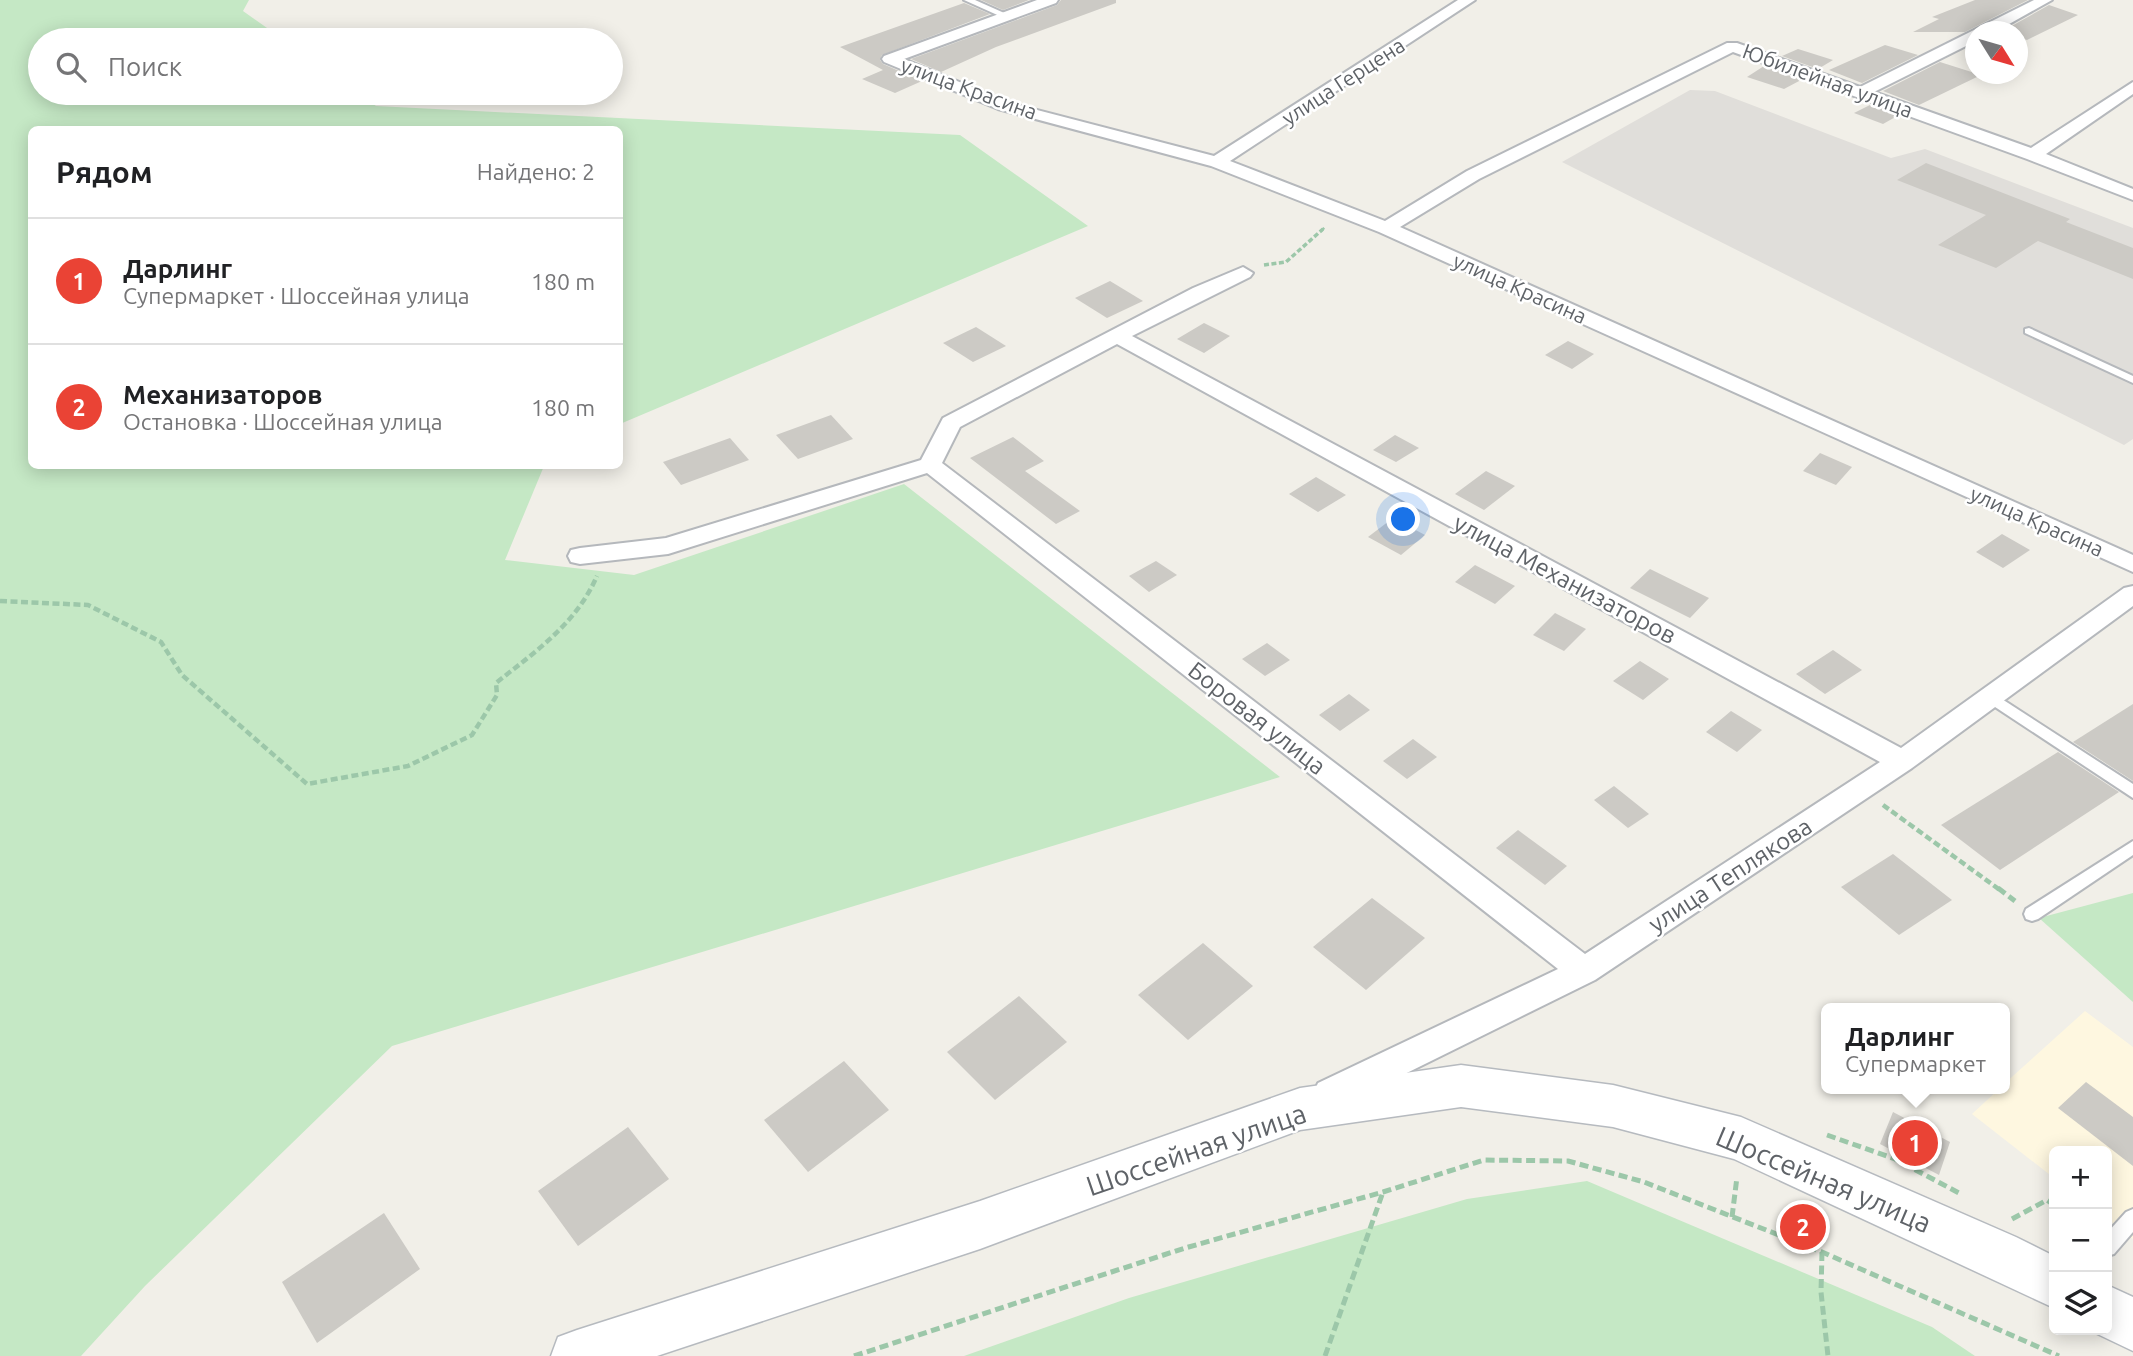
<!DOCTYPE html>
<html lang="ru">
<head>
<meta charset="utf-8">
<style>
	body { margin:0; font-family:Ubuntu,sans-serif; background:#f6f6f6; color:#202124 }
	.controls { position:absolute; right:21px; bottom:21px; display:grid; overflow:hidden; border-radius:10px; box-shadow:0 4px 18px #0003 }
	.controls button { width:63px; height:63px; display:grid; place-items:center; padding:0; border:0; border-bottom:2px solid #e0e0e0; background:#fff; color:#202124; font:35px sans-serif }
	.compass { position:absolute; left:1965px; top:21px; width:63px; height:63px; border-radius:50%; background:#fff; box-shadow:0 4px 18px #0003; rotate:127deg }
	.you { position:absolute; left:1404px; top:520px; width:24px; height:24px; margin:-18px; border:5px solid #fff; border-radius:50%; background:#1a73e8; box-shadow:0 0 0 10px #1a73e833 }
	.badge { display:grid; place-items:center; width:46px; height:46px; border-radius:50%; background:#ea4335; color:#fff; font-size:23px; font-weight:700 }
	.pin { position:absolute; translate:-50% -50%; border:4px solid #fff; box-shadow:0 2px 7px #0006 }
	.popup { position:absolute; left:1821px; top:1003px; width:189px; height:91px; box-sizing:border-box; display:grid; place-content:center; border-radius:10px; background:#fff; filter:drop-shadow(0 2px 5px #0005); font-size:23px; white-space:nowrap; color:#757577 }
	.popup b { font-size:26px; color:#202124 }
	.popup::after { content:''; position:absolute; left:50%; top:100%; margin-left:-14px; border:14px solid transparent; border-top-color:#fff }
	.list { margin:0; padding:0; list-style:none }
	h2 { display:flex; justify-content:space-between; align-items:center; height:91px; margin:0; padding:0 28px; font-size:30px }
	h2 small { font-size:23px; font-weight:400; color:#757577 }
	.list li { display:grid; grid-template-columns:46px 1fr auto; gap:21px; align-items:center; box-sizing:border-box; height:126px; padding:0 28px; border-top:2px solid #e0e0e0 }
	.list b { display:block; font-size:26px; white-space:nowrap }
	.list p { margin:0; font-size:23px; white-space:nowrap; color:#757577 }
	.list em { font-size:23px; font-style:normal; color:#757577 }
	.icon { flex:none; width:38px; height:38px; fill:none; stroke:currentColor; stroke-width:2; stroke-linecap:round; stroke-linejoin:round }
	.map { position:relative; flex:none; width:2133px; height:1356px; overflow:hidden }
	.search { position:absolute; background:#fff; box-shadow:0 4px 18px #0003; left:28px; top:28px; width:595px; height:77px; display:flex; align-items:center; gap:18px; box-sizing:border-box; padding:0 24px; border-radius:38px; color:#757577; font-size:26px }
	.panel { position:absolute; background:#fff; box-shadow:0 4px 18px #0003; left:28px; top:126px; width:595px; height:343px; border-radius:10px }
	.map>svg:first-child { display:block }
</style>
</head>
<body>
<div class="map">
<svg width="2133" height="1356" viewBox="0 0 2133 1356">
	<rect width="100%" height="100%" fill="#f1efe8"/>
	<path fill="#fef7e0" d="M2085,1011L2133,1047V1239L2107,1218V1151H2054V1178L1972,1114L1999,1089H2004V1084Z"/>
	<path fill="#e0deda" d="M1690,90L1715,91L1891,158L1925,149L2133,228V439L2124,445L1562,162Z"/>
	<g fill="#c5e8c5">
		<path d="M0,0H249L243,11L284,40H40V93H357L376,106L960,135L1088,226L620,424V130H32V466H544L505,560L634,575L904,484L1280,777L392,1046L145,1286L81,1356H0Z"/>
		<path d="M2133,893V1002L2039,918Z"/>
		<path d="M1587,1181L1932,1327L1975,1356H964L1129,1298L1467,1199Z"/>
	</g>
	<g fill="#cccac5">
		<path d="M981,0H1029L1003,10Z"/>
		<path d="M1061,0H1116V3L996,47L941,72L911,59L1057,5Z"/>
		<path d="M1975,0H2028L1965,32H1913L1939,19L1932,17Z"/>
		<path d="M964,3L990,14L882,55L880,60L883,64L922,81L895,93L862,79L883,70L840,47Z"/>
		<path d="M2049,5L2078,15L2027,40L2018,37V32H2001Z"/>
		<path d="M1885,45L1918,55L1862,83L1829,70Z"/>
		<path d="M1798,49L1833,60L1818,69L1782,56Z"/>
		<path d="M1940,62L1981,75L1919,105L1883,91Z"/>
		<path d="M1764,66L1801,80L1784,89L1747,77Z"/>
		<path d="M1870,105L1899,115L1883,124L1854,113Z"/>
		<path d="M1926,163L2070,219L2066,222L2133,248V279L2038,241L1996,268L1938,245L1986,215L1897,180Z"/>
		<path d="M1110,281L1143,301L1107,318L1075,298Z"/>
		<path d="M1204,323L1230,336L1204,353L1177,339Z"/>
		<path d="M976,327L1006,346L973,362L943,343Z"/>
		<path d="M1568,341L1594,354L1572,369L1545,355Z"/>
		<path d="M831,415L853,439L798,459L776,435Z"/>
		<path d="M1395,435L1419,448L1396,462L1373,450Z"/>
		<path d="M1013,437L1044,461L1025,471L1080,511L1056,524L970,458Z"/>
		<path d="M730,438L749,460L681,485L663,462Z"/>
		<path d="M1820,453L1852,467L1836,485L1803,471Z"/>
		<path d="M1486,471L1515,486L1484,510L1455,494Z"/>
		<path d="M1316,477L1346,495L1318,512L1289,494Z"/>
		<path d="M1393,518L1425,535L1401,555L1368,537Z"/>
		<path d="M2002,534L2030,550L2003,568L1976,552Z"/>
		<path d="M1156,561L1177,575L1149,592L1129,576Z"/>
		<path d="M1475,565L1515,586L1495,604L1455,582Z"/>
		<path d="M1650,569L1709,598L1690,618L1630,588Z"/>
		<path d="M1555,613L1586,629L1564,651L1533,635Z"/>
		<path d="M1267,643L1290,660L1265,676L1242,659Z"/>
		<path d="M1833,650L1862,670L1825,694L1796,674Z"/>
		<path d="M1640,661L1669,679L1643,700L1613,681Z"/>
		<path d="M1349,694L1370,710L1340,731L1319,715Z"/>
		<path d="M2133,704V781L2073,742Z"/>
		<path d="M1731,711L1762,730L1737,752L1706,732Z"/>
		<path d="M1413,739L1437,757L1407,779L1383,761Z"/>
		<path d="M2058,752L2119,792L2000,870L1941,825Z"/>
		<path d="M1614,786L1649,814L1628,828L1594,800Z"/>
		<path d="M1518,830L1567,866L1545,885L1496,848Z"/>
		<path d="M1893,854L1952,900L1899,935L1841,887Z"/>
		<path d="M1372,898L1425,938L1366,990L1313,947Z"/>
		<path d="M1203,943L1253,986L1188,1040L1138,995Z"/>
		<path d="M1019,996L1067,1042L995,1100L947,1052Z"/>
		<path d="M844,1061L889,1110L808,1172L764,1120Z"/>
		<path d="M2086,1082L2133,1117V1166L2058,1108Z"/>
		<path d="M1893,1112L1950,1142L1939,1175L1880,1144Z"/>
		<path d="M628,1127L669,1179L578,1246L538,1191Z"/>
		<path d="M384,1213L420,1269L317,1343L282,1282Z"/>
	</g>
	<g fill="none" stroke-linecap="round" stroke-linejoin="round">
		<defs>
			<g id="lane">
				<path d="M964,0H975L1011,16L1004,18Z"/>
				<path d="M2029,328L2133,376V383L2025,333V329Z"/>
				<path d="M1991,692L2133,784V798L1986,701L1984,697Z"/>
				<path d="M2133,841V855L2038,919L2032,921L2026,919L2024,914L2026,909Z"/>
				<path d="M2133,1209V1232L2114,1254L2107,1256V1233L2126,1212Z"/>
			</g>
			<g id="street">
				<path d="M1037,0H1058L1056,3L904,59L1010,103L1214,156L1458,0H1475L1230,161L1385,221L1467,171L1727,43H1737L1860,87L2034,0H2052L1995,32H1976V41L1874,92L2031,148L2133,82V94L2046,154L2133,189V200L2027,159L1733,52L1479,179L1400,227L2133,555V572L1379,232L1211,166L998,109L884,62L882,59L884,56Z"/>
				<path d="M1243,267L1253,273L1250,277L1132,336L1901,748L2124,588L2133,586V606L1912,768L1595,980L1342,1105L1330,1109L1318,1105L1313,1094L1318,1083L1558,969L927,473L668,554L580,564L571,562L568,556L571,550L580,548L666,538L921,460L943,418L1193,288ZM1117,344L1880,762L1585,954L942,463L960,427Z"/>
			</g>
			<g id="secondary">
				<path d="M1461,1065L1613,1085L1741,1117L2016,1237L2054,1256V1308L1734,1159L1613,1127L1461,1107L1300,1130L980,1249L657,1356H551L558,1337L577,1330L980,1201L1300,1088Z"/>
				<path d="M2107,1285L2133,1297V1351L2089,1330H2107Z"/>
			</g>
		</defs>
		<use href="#lane" stroke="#b5b8bc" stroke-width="4"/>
		<use href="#street" stroke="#b5b8bc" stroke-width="4"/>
		<use href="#secondary" stroke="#b6babf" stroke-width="3"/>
		<path stroke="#9cc7a9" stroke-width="2.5" stroke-dasharray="4.5 2.5" stroke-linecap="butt" d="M1321,231L1325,227"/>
		<path stroke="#9cc7a9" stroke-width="3.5" stroke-dasharray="5 2.5" stroke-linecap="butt" d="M1264,265L1286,262L1323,229"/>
		<g stroke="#9cc7a9" stroke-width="4.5" stroke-dasharray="7 3.5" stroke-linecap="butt">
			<path d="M0,601L88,605L161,642L182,675L307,784L408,766L472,735L497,695L496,683C536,651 576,624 597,576"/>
			<path d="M1883,805L2000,890"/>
		</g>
		<g stroke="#9cc7a9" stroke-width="5" stroke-dasharray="9 4.5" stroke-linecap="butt">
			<path d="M1998,888L2015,901"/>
			<path d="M1827,1135L1895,1159L1959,1193"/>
			<path d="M1732,1217L1737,1177"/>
			<path d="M2012,1219L2047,1200L2054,1205"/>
			<path d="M1822,1252L1821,1292L1828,1356"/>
			<path d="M854,1356L1185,1248L1383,1192L1484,1160L1568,1161L1644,1182L1822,1252L2059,1356"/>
			<path d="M1325,1356L1383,1192"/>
		</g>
		<use href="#lane" fill="#fff" fill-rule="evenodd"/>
		<use href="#street" fill="#fff" fill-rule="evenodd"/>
		<use href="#secondary" fill="#fff" fill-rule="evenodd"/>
	</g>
	<g text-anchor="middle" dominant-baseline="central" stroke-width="5" stroke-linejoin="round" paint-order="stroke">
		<g font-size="21" fill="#5f6368" stroke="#fff">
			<text transform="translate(1828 80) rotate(20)">Юбилейная улица</text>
			<text transform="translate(1343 81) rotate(-33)">улица Герцена</text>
			<text transform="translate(969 88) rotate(20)">улица Красина</text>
			<text transform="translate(1520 288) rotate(24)">улица Красина</text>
			<text transform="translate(2037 521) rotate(24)">улица Красина</text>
		</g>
		<g font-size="24" fill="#5f6368" stroke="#fff">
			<text transform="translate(1565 579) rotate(28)">улица Механизаторов</text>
			<text transform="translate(1257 718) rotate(38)">Боровая улица</text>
			<text transform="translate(1730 875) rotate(-33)">улица Теплякова</text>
		</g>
		<g font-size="28" fill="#5f6368" stroke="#fff">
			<text transform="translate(1196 1149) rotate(-19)">Шоссейная улица</text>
			<text transform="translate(1824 1179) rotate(23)">Шоссейная улица</text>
		</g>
	</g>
</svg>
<div class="controls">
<button>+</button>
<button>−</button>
<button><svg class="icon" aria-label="layers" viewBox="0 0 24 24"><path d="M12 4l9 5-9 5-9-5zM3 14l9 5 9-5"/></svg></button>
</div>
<svg class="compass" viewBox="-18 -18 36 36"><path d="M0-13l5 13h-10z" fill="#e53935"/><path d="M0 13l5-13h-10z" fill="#757577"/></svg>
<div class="you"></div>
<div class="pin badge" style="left:1915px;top:1143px">1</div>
<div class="popup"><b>Дарлинг</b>Супермаркет</div>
<div class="pin badge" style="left:1803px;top:1227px">2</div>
<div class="search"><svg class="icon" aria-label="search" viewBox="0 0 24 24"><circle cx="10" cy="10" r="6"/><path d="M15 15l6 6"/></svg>Поиск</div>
<section class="panel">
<h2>Рядом<small>Найдено: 2</small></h2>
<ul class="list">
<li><span class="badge">1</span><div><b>Дарлинг</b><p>Супермаркет · Шоссейная улица</p></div><em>180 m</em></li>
<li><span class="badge">2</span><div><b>Механизаторов</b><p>Остановка · Шоссейная улица</p></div><em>180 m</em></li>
</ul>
</section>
</div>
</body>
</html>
